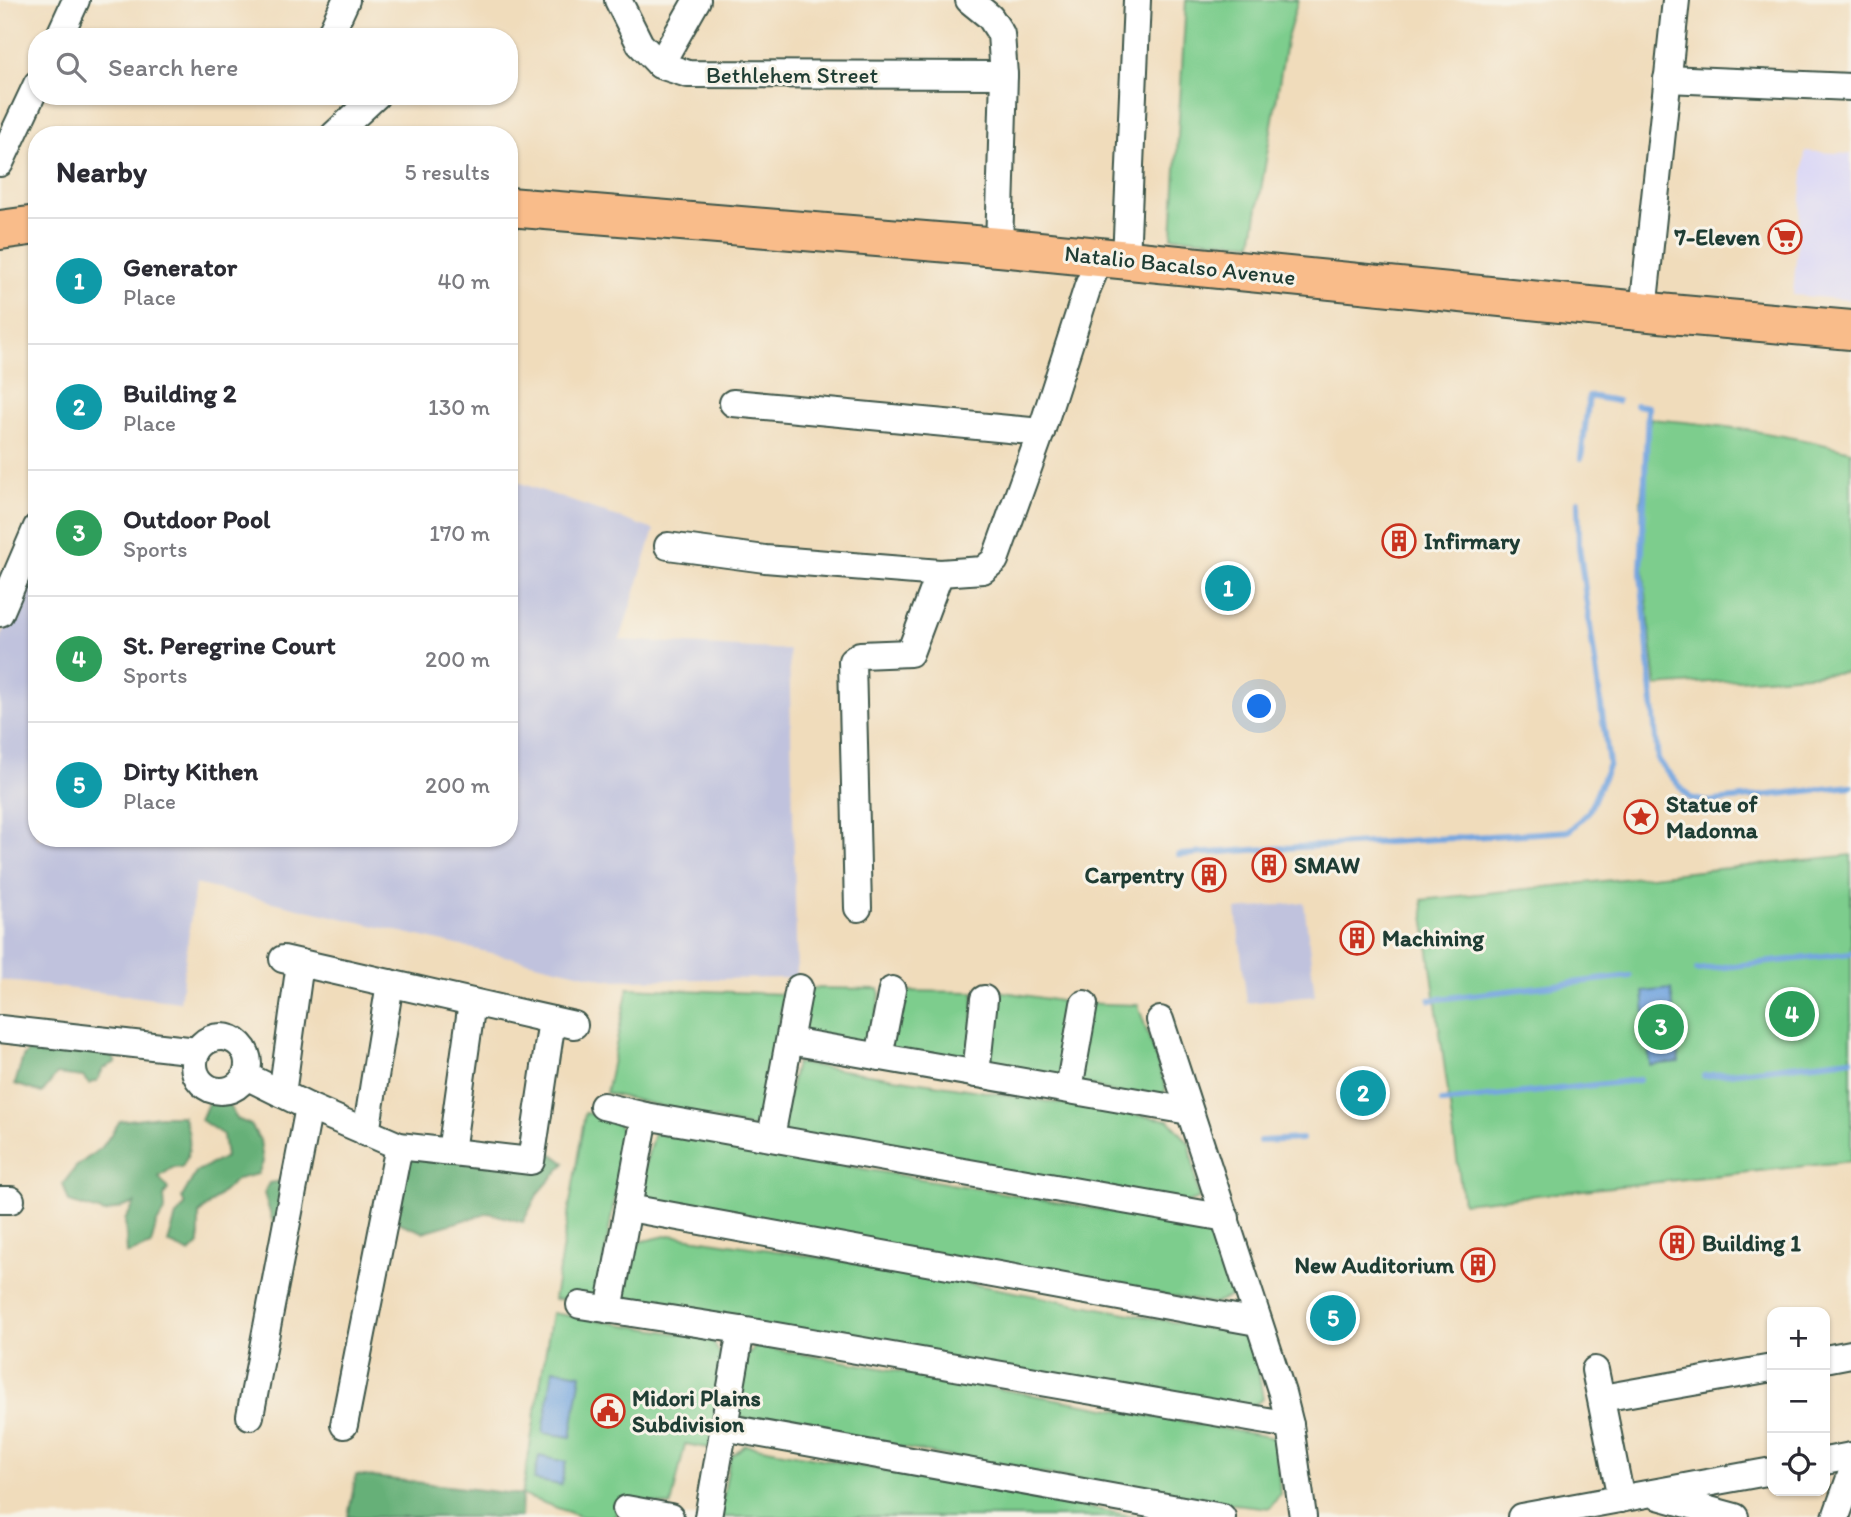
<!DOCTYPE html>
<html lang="en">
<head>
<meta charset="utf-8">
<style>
	body { margin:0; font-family:Itim,sans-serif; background:#f2f2f3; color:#2b2b33 }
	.controls { position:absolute; right:21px; bottom:21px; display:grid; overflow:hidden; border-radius:14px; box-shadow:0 2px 5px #0004 }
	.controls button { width:63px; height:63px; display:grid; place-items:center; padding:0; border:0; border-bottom:2px solid #e1e1e2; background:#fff; color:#2b2b33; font:35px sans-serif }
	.you { position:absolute; left:1260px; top:707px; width:24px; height:24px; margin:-18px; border:5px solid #fff; border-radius:50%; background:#1a73e8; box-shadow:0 0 0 10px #1a73e833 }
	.badge { display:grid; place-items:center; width:46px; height:46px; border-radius:50%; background:#0f766e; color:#fff; font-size:23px; font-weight:700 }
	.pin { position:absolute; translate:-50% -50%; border:4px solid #fff; box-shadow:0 2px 7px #0006 }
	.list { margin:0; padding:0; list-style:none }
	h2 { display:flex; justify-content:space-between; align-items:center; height:91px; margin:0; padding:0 28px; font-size:30px }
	h2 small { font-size:23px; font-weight:400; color:#7c7c81 }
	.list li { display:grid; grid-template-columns:46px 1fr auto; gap:21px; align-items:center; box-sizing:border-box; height:126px; padding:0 28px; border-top:2px solid #e1e1e2 }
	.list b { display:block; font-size:26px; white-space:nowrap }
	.list p { margin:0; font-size:23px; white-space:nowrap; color:#7c7c81 }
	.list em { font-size:23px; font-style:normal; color:#7c7c81 }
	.icon { flex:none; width:38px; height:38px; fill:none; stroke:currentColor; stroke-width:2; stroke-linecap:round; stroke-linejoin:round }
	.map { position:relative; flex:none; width:1851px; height:1517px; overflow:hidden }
	.search { position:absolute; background:#fff; box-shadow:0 2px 5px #0004; left:28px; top:28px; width:490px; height:77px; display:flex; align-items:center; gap:18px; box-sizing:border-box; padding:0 24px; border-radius:28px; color:#7c7c81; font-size:26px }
	.panel { position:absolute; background:#fff; box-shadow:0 2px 5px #0004; left:28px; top:126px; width:490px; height:721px; border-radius:28px }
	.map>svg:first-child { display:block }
</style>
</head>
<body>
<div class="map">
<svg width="1851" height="1517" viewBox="0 0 1851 1517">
	<rect width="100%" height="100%" fill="#f7f3e8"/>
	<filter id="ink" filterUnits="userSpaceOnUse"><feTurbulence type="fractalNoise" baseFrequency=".0143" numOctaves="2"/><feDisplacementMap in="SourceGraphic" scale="14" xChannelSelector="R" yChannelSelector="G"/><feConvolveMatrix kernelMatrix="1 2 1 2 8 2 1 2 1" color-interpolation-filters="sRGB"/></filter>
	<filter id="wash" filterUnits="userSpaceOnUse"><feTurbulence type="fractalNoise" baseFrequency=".00686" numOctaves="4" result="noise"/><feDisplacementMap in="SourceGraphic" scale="28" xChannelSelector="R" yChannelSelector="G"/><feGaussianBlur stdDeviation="1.57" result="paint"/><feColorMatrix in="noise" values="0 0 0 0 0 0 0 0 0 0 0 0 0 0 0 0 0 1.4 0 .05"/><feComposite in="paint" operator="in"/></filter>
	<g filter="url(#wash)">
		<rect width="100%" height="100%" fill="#f0dcbb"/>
		<path fill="#d9d6f7" d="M1805,151L1851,154V300L1793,295Z"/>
		<g fill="#c0c2dd">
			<path d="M509,479L654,530L620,640L789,650L797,978L608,980L195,884L180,1002L0,980V640L37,552V838H509Z"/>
			<path d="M1304,902L1315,996L1247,1003L1236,910Z"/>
		</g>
		<g fill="#7dcd8d" stroke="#4e8560" stroke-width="2">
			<path d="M1186,0H1298L1286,42L1252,243L1172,237Z"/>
			<path d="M1650,419C1719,424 1784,434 1851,451V618L1848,672L1656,686L1642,557L1641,499Z"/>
			<path d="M1851,855V1161L1463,1203L1422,900Z"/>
			<path d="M628,988L784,994L763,1120L751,1128L606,1093Z"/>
			<path d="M806,988L879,989L880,995L873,1038L864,1050L813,1043L798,1027Z"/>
			<path d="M992,990L1072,1003L1138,1005L1166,1088L1159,1106L1063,1077L989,1071Z"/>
			<path d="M897,991L974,992L971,1052L958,1066L890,1048Z"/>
			<path d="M796,1063L1169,1120L1190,1144L1199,1199L1180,1205L780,1133Z"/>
			<path d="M585,1113L614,1117L625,1136L599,1290L590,1301L554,1299Z"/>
			<path d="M654,1133L1219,1230L1233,1295L1215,1304L635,1201Z"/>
			<path d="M670,1235L882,1267L1253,1337L1263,1399L1247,1409L670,1314L622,1296L639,1242Z"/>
			<path d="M552,1313L711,1339L724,1361L709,1448L685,1444L671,1506L622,1498L615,1517H582L522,1495Z"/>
			<path d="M756,1346L1276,1438L1280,1494L1270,1508L1171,1497L734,1417L741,1362Z"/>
			<path d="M745,1445L1139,1517H720L730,1457Z"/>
		</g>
		<g fill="#66b078" stroke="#427656" stroke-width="2">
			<path d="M102,1043L116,1062L103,1069L97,1081L89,1084L83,1077L57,1074L42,1093L15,1084L23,1057L34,1044Z"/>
			<path d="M213,1091L222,1094L237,1119L251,1125L260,1140L263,1162L258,1174L237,1179L199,1214V1244L190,1253L168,1243L176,1216L185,1205L182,1197L197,1171L226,1157L223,1135L201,1120Z"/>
			<path d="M160,1116H183C190,1132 193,1151 182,1167L172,1168L159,1177L168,1189L164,1196L165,1210L156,1225L151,1245L127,1254L125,1220L135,1203L105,1213L69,1202L63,1184L76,1167L103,1146L120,1121Z"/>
			<path d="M508,1144L542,1146L565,1163L537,1195L523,1222L489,1213L423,1232L379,1215L407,1149L489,1158Z"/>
			<path d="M303,1178L274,1226L264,1193L269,1183Z"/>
			<path d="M356,1475L522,1495L521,1517H348Z"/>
		</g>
		<g fill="#74a6df" stroke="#4a728a" stroke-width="2">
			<path d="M1671,989L1679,1062L1650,1065L1643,992Z"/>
			<path d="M553,1369L581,1374L571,1437L543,1433Z"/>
			<path d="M539,1456L566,1462L561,1485L534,1480Z"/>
		</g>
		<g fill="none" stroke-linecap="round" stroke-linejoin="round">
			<g stroke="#74a6df" stroke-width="6">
				<path d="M1636,405L1648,407L1641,573L1658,761L1690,798L1706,802L1851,786"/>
				<path d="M1581,458L1589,396L1617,401"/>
				<path d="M1179,855C1309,845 1439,840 1569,831L1589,811L1609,764L1579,546L1578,501"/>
				<path d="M1697,970L1851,953"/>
				<path d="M1430,1000L1630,976"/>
				<path d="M1704,1076L1851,1059"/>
				<path d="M1442,1102L1639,1080"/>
				<path d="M1260,1141L1302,1139"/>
			</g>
		</g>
	</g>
	<g filter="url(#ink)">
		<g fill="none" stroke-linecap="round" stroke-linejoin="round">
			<defs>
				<g id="minor">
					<path d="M618,0L640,44L660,65L688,74L1004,75"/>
					<path d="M969,0L990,17L1001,34L1004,75L999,247"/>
					<path d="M59,37L76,0"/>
					<path d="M329,37L346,0"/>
					<path d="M660,65L697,0"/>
					<path d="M1667,79L1851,87"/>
					<path d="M334,135L376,96"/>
					<path d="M0,163L37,84"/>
					<path d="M1126,260L1137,0"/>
					<path d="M1643,311L1676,0"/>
					<path d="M733,403L1041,432"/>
					<path d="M668,546L765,559L940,573L983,570L995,560L1041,432L1088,286L1100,258"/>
					<path d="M0,613L37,527"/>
					<path d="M858,908L852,661L860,655L910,653L940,573"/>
					<path d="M283,959L574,1025"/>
					<path d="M1160,1020L1282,1393L1290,1425L1303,1517"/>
					<path d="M0,1029L197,1051"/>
					<circle cx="221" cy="1064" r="27"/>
					<path d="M790,1041L1189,1111"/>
					<path d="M879,1057L892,990"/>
					<path d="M976,1074L984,999"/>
					<path d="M246,1076L309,1107L399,1146L531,1161L552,1020"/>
					<path d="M1069,1089L1084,1004"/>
					<path d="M282,1094L300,963"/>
					<path d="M603,1106L645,1116L1226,1218"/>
					<path d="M366,1133L390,983"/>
					<path d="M771,1137L799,988"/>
					<path d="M451,1152L472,1002"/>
					<path d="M0,1200H11"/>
					<path d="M629,1208L1257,1322"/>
					<path d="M580,1305L741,1330L1290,1425"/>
					<path d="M609,1310L645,1116"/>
					<path d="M1825,1359L1851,1354"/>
					<path d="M1595,1370L1621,1499"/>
					<path d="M1602,1398L1772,1368"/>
					<path d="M250,1416L309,1107"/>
					<path d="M344,1425L399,1146"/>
					<path d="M723,1427L1222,1517"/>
					<path d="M1825,1461L1851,1456"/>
					<path d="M1658,1496L1735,1517"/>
					<path d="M626,1509L670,1517"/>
					<path d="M708,1517L741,1330"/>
					<path d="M1521,1517L1772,1471"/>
					<path d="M1836,1517L1851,1475"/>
				</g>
				<g id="highway">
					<path d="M509,207L999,247L1670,314L1851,330"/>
					<path d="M0,230L37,225"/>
				</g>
			</defs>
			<use href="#minor" stroke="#3e5548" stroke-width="30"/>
			<use href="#highway" stroke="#3e5548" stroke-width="42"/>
			<use href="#minor" stroke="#fff" stroke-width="26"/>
			<use href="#highway" stroke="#f9bc8a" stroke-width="38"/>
		</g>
	</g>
	<defs>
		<symbol id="supermarket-ring" viewBox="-11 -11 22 22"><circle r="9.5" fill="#f7f3e8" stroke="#c8321e" stroke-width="1.5"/><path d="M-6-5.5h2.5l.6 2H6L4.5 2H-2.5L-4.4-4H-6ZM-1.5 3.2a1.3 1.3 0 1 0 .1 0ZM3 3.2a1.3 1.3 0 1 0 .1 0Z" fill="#c8321e"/></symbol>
		<symbol id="building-ring" viewBox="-11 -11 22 22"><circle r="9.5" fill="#f7f3e8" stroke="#c8321e" stroke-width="1.5"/><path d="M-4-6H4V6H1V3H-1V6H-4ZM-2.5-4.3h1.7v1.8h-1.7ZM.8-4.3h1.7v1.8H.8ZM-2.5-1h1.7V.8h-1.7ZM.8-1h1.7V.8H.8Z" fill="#c8321e"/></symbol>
		<symbol id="sight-ring" viewBox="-11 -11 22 22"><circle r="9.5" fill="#f7f3e8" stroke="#c8321e" stroke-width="1.5"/><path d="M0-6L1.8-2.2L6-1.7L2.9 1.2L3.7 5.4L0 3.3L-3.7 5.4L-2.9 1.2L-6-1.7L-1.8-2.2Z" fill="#c8321e"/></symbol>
		<symbol id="civic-ring" viewBox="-11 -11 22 22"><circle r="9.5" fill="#f7f3e8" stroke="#c8321e" stroke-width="1.5"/><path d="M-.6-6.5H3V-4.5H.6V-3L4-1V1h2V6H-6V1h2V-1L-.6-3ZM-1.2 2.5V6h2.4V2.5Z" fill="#c8321e"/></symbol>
	</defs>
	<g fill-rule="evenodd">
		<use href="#supermarket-ring" x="1766" y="218" width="38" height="38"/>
		<use href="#building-ring" x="1380" y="522" width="38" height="38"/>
		<use href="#sight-ring" x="1622" y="798" width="38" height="38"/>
		<use href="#building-ring" x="1250" y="846" width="38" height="38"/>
		<use href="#building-ring" x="1190" y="856" width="38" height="38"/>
		<use href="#building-ring" x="1338" y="919" width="38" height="38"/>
		<use href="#building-ring" x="1658" y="1224" width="38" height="38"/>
		<use href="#building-ring" x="1459" y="1246" width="38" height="38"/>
		<use href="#civic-ring" x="589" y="1392" width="38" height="38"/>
	</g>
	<g text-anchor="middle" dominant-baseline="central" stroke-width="6" stroke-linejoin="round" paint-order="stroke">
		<g font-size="23" fill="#1f3d34" stroke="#f7f3e8">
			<text x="792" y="75">Bethlehem Street</text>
			<text transform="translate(1180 265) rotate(6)">Natalio Bacalso Avenue</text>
		</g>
		<g font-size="23" font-weight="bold" fill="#1f3d34" stroke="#f7f3e8" text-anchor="start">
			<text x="1760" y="237" text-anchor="end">7-Eleven</text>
			<text x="1424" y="541">Infirmary</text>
			<text x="1666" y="804">Statue of<tspan x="1666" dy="26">Madonna</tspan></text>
			<text x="1294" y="865">SMAW</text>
			<text x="1184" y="875" text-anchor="end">Carpentry</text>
			<text x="1382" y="938">Machining</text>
			<text x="1702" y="1243">Building 1</text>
			<text x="1454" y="1265" text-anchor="end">New Auditorium</text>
			<text x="632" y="1398">Midori Plains<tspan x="632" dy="26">Subdivision</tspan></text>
		</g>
	</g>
</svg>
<div class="controls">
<button>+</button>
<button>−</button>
<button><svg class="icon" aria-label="locate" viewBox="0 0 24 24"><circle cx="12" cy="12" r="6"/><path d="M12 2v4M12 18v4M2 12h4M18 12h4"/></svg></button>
</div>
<div class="you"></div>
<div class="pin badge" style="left:1228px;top:588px;background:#0f9aa8">1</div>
<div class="pin badge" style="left:1363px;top:1093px;background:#0f9aa8">2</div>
<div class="pin badge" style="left:1661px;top:1027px;background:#2e9e5b">3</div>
<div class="pin badge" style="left:1792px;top:1014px;background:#2e9e5b">4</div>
<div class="pin badge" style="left:1333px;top:1318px;background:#0f9aa8">5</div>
<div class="search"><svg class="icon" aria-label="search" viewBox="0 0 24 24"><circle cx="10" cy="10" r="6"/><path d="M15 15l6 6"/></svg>Search here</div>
<section class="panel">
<h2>Nearby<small>5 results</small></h2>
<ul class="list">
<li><span class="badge" style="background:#0f9aa8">1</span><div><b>Generator</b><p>Place</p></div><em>40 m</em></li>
<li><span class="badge" style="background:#0f9aa8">2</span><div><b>Building 2</b><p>Place</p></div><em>130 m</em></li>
<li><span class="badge" style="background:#2e9e5b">3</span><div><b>Outdoor Pool</b><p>Sports</p></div><em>170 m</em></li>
<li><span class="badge" style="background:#2e9e5b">4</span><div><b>St. Peregrine Court</b><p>Sports</p></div><em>200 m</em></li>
<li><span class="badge" style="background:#0f9aa8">5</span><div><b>Dirty Kithen</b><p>Place</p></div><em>200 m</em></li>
</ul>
</section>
</div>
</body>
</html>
